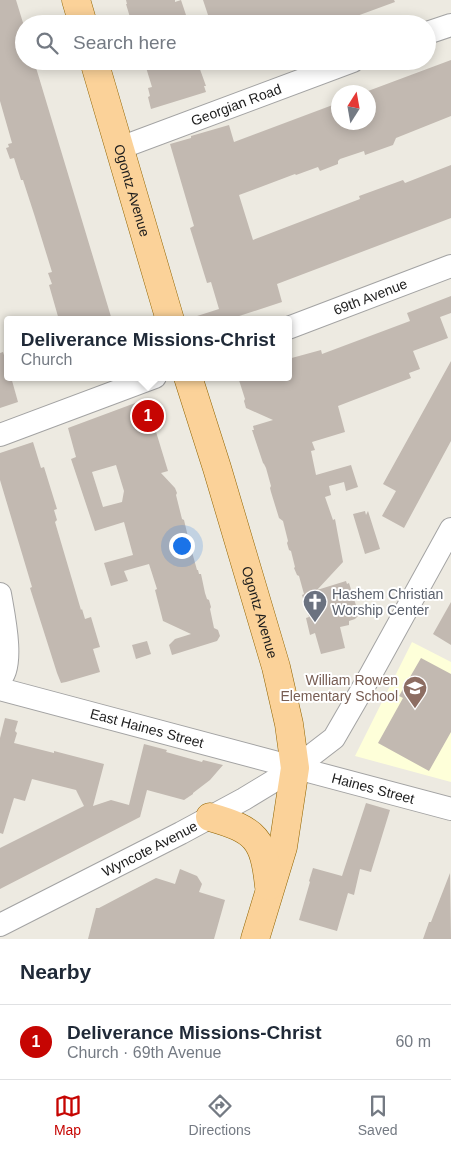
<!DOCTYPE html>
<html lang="en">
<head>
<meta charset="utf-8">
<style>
	body { margin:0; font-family:Helvetica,sans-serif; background:#f6f6f7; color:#1f2937 }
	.compass { position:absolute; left:331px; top:85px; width:45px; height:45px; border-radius:50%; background:#fff; box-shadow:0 2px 12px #0003; rotate:11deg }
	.you { position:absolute; left:181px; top:545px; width:18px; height:18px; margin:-12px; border:4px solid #fff; border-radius:50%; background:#1a73e8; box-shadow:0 0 0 8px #1a73e833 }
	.badge { display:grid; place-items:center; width:32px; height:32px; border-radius:50%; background:#c60502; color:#fff; font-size:16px; font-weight:700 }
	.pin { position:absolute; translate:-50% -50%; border:2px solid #fff; box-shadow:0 1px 5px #0006 }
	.popup { position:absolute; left:4px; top:316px; width:288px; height:65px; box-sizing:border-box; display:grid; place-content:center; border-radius:5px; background:#fff; filter:drop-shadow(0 1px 4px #0005); font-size:16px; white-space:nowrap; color:#747a83 }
	.popup b { font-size:19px; color:#1f2937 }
	.popup::after { content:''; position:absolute; left:50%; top:100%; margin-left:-10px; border:10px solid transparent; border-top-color:#fff }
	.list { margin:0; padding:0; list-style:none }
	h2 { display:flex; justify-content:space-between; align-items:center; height:65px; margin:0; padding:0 20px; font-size:21px }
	h2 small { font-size:16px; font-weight:400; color:#747a83 }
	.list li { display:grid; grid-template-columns:32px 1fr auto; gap:15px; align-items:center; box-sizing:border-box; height:75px; padding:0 20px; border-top:1px solid #e0e1e3 }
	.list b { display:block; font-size:19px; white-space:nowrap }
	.list p { margin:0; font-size:16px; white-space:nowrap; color:#747a83 }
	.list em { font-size:16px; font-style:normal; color:#747a83 }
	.icon { flex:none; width:28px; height:28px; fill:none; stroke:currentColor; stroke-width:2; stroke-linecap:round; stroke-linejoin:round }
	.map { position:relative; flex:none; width:451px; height:939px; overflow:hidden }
	.search { position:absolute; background:#fff; box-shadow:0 2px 12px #0003; left:15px; right:15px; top:15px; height:55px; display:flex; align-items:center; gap:12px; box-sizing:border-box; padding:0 18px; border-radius:28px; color:#747a83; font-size:19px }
	.sheet { height:140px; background:#fff }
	nav { display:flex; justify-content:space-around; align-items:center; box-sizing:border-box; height:70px; border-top:1px solid #e0e1e3; background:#fff; font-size:14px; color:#747a83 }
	nav a { display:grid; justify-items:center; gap:2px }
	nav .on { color:#c60502 }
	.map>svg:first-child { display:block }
</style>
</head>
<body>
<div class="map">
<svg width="451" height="939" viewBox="0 0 451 939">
	<rect width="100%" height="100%" fill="#edeae1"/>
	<path fill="#feffd9" d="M412,642L451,662V782L355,756Z"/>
	<g fill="#c2b9b1" fill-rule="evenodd">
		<path d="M0,0H16L24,26V61H34L112,320H59L49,285L52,284L48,273L52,272L35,217L23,180H21L14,158L10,159L6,148L9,147L8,144L12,143L0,101Z"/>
		<path d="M126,0H175V2L181,0L189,24H132L126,4H127Z"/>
		<path d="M203,0H394L395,2L335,24H211Z"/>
		<path d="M451,60V116L396,138L393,145L365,155L364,151L340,159L338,161V164L320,171L318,167L296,175L295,174L239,195L253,240L360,199L359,196L403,180L405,183L451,165V218L277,284L282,302L227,320H195L194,317L219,309L211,282L207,283L190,228L194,226L170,144L191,138V136L229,125L234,142L338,103V122H368V91Z"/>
		<path d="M144,61H178L180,65L192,61H197L206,86H204L206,92L151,109L148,97L150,96L148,88L152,87Z"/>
		<path d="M451,296V313L440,317L448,338L413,351L420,369L409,373L411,378L338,406L345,432L312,442L315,450L311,451L316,475L351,465L358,487L346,491L344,482L329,486L331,495L325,497L333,520L335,519L343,562L317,590L346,581L347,584L349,583L359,615L355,619L349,621V625L340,627L345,648L321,654L315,633L310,635L306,618L309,617L302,595L304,594L299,576L297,575L294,568L295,567L291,551L289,550L287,543L288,541L283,521L279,518L271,492L270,488L271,486L266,468L264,464L263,463L252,430H254L253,426L273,420L246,408L244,401L245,399L238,377H288V359L321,350L322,354L410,321L407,313Z"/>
		<path d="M3,352L8,368V377H11L18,402L0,408V353Z"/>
		<path d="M451,361V441L404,528L382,516L396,491L383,484Z"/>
		<path d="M146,399L168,471L161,473L175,488L177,493L176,495L182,519L184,520L189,541L192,542L194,550L192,552L197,570H198L199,574H201L205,593L207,599L209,600L211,607L210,609L214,628L218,630L220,636L217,641L172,655L169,645L175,639L191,634L163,621L155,590L157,589L149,564L124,571L128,581L111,586L104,563L133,555L124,522L95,531L71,459L76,457L68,428ZM116,465L124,491L122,502L103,507L92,472Z"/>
		<path d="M33,442L41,468L44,467L57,509L54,510L57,520L55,522L81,610L82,609L85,619L91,617L100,647L93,649L100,672L66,682L61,683L57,673L30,588L32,587L0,480V453Z"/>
		<path d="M365,511L366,515L368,511L380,549L365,554L353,514Z"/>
		<path d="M451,602V645L433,634Z"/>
		<path d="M147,641L151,654L136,659L132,645Z"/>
		<path d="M421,658L451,674V732L429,771L378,743L403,698L399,696Z"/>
		<path d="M5,718L18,721L15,731L17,733L14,743L54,753V751L104,764L93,806L111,800L129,805L144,744L167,750L166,752L202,762L203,760L223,765L210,780L193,793V794L184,800L147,790L140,817L0,889V848L84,806L76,790L32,779L25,801L14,798L3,834L0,833V738Z"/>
		<path d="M366,803L390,810L371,872L360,869L354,895L348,893L337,931L299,920L310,882L309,881L313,868L342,876Z"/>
		<path d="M180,869L197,876L202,884L199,892L225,900L214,939H88L96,908H99L156,878L175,884Z"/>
		<path d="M450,873L451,939H423L429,922H431Z"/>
	</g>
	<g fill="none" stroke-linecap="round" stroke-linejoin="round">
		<defs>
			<g id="minor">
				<path d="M427,33L451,25"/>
				<path id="s1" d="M120,148L353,61"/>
				<path id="s2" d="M288,328L451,266"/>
				<path d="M0,435L155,377"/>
				<path d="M0,594C3,612 15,667 0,679"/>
				<path id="s3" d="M0,689L451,809"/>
				<path id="s4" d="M0,925L181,833L244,799L295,768L334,738L371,674L451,529"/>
			</g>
			<g id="major">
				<path d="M76,0L83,24"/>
				<path id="s5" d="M94,61L170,320"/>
				<path id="s6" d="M188,377L217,468L276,667L289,724L295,768L283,847L255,939"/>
				<path d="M210,817C256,830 264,839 269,886"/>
			</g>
		</defs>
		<use href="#minor" stroke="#a3a3a3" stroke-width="24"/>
		<use href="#major" stroke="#926501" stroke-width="29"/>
		<use href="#minor" stroke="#fff" stroke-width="22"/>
		<use href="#major" stroke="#fbd299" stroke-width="28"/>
	</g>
	<defs>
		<symbol id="church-pin" viewBox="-11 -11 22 30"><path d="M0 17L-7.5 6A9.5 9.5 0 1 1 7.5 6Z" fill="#6b7280" stroke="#fff"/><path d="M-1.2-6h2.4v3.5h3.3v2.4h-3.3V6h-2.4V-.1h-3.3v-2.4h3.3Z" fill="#fff"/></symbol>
		<symbol id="school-pin" viewBox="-11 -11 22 30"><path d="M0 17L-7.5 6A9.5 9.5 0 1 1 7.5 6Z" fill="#8d6e63" stroke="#fff"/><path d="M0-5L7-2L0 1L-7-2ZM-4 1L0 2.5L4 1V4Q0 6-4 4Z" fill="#fff"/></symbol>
	</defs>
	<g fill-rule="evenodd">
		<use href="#church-pin" x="301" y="588" width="28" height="38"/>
		<use href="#school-pin" x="401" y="674" width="28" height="38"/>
	</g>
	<g text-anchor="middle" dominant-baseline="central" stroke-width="4" stroke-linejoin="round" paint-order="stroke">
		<g font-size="14" fill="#1c1c1c" stroke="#fff">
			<text stroke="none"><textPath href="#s1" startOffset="124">Georgian Road</textPath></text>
			<text stroke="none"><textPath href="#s5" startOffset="135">Ogontz Avenue</textPath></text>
			<text stroke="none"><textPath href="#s2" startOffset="88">69th Avenue</textPath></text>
			<text stroke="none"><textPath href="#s6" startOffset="246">Ogontz Avenue</textPath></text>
			<text stroke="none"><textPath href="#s3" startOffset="152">East Haines Street</textPath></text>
			<text stroke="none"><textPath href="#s3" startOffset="386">Haines Street</textPath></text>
			<text stroke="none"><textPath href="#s4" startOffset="168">Wyncote Avenue</textPath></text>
		</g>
		<g font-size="14" fill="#5b616d" stroke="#fff" text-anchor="start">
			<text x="332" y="594">Hashem Christian<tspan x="332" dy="16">Worship Center</tspan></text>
		</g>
		<g font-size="14" fill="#785e54" stroke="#fff" text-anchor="end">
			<text x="398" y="680">William Rowen<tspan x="398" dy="16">Elementary School</tspan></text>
		</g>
	</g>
</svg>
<svg class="compass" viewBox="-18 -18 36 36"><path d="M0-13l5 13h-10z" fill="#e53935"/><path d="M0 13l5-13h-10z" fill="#747a83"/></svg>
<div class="you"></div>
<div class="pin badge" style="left:148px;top:416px">1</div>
<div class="popup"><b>Deliverance Missions-Christ</b>Church</div>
<div class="search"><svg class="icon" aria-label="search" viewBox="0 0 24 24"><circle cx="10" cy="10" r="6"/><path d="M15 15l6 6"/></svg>Search here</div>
</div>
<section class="sheet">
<h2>Nearby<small></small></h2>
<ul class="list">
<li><span class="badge">1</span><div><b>Deliverance Missions-Christ</b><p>Church · 69th Avenue</p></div><em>60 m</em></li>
</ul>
</section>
<nav>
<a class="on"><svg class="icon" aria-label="map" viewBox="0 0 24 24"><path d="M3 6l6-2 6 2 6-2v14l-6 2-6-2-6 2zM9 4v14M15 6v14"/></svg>Map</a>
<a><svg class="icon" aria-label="directions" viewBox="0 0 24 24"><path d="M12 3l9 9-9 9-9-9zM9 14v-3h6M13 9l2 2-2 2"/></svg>Directions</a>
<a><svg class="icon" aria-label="saved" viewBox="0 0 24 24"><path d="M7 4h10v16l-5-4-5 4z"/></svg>Saved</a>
</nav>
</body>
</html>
